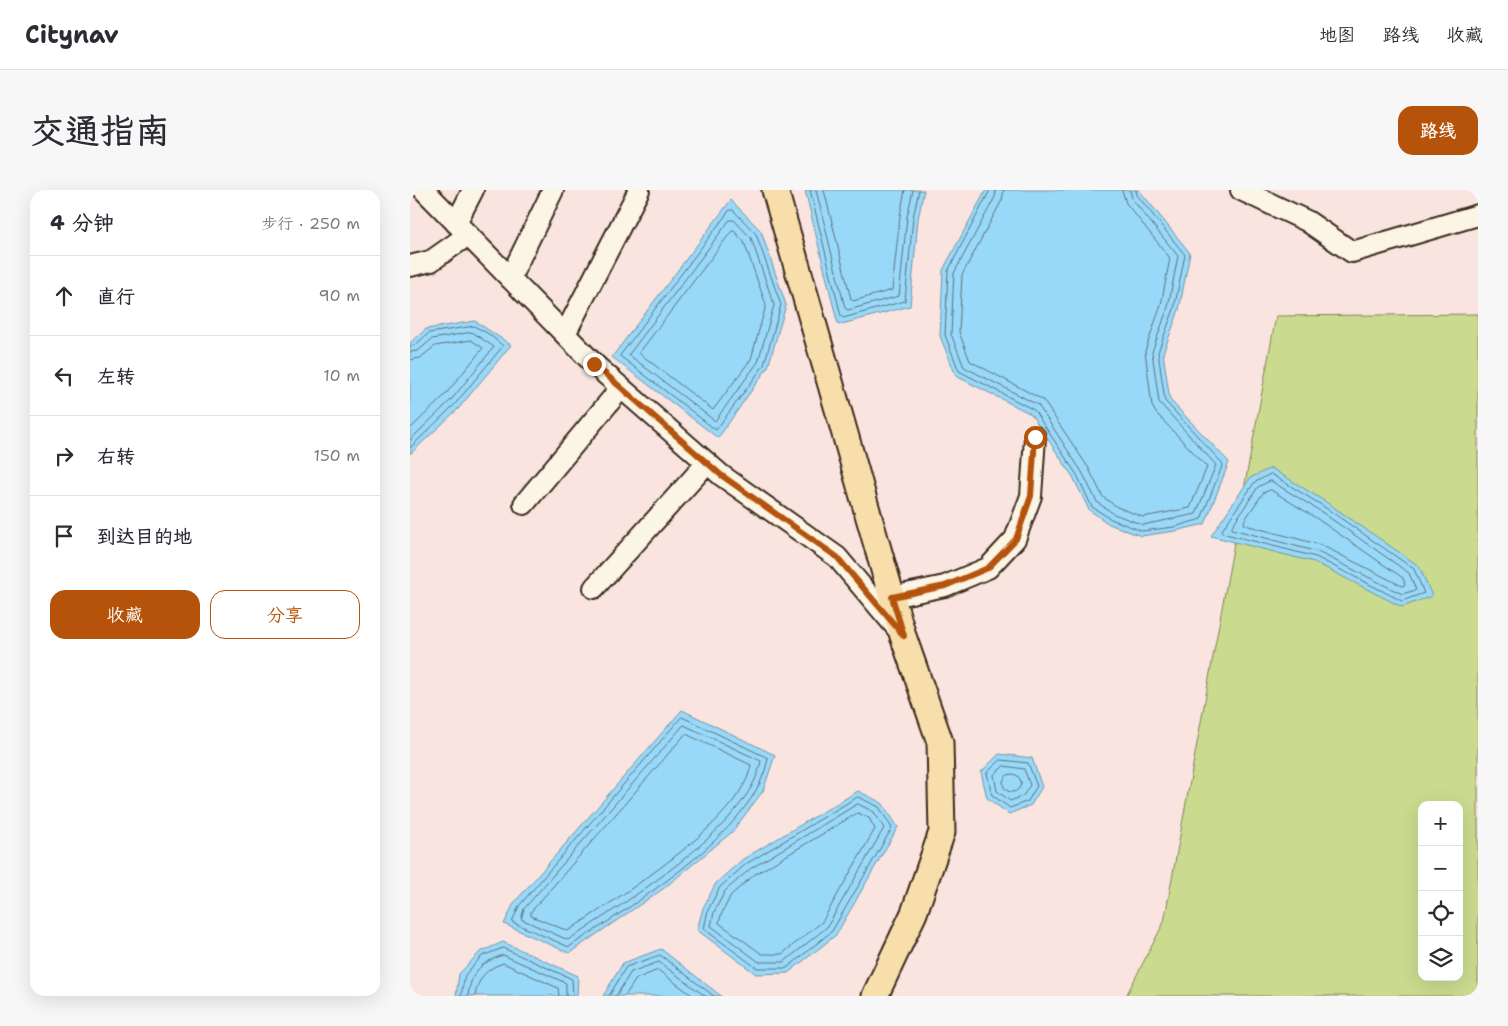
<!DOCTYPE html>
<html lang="zh">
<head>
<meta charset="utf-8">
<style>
	body { margin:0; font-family:"Shantell Sans","LXGW WenKai TC",sans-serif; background:#f7f7f7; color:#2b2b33 }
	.controls { position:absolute; right:15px; bottom:15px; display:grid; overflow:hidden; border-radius:10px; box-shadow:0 5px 20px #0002 }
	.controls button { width:45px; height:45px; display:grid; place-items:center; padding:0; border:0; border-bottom:1px solid #e1e1e2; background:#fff; color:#2b2b33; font:25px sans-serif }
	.stop { position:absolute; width:15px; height:15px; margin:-11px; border:4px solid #b45309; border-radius:50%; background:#fff }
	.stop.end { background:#b45309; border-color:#fff; box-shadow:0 1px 5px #0008 }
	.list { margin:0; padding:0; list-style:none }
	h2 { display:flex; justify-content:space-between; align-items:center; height:65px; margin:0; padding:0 20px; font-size:21px }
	h2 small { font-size:16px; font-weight:400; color:#7c7c81 }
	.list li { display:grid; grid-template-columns:32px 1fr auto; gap:15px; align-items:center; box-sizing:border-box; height:80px; padding:0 20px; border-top:1px solid #e1e1e2 }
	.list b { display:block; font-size:19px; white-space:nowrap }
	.list em { font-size:16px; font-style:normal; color:#7c7c81 }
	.actions { display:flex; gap:10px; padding:15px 20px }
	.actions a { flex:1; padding:11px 0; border:1px solid #b45309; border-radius:15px; text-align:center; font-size:18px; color:#b45309 }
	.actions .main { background:#b45309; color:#fff }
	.icon { flex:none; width:28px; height:28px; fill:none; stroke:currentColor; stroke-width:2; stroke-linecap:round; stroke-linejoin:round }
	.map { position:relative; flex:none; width:1068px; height:806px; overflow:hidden; border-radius:15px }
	header { display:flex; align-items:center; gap:30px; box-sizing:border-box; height:70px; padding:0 25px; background:#fff; border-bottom:1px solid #e1e1e2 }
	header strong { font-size:24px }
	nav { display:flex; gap:28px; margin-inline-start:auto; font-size:18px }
	.intro { display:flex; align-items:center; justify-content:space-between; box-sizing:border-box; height:120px; padding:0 30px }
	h1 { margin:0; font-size:35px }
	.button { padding:12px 22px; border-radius:15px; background:#b45309; color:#fff; font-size:18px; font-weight:700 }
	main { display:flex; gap:30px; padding:0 30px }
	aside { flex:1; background:#fff; border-radius:15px; box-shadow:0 5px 20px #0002 }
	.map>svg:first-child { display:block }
</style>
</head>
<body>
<header>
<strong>Citynav</strong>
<nav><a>地图</a><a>路线</a><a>收藏</a></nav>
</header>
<div class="intro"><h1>交通指南</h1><a class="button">路线</a></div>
<main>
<aside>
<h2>4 分钟<small>步行 · 250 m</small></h2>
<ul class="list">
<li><svg class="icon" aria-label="ahead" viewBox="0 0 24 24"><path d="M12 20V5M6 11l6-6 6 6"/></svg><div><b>直行</b></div><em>90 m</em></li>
<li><svg class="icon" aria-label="left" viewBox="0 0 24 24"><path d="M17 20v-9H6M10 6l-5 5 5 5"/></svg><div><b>左转</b></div><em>10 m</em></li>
<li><svg class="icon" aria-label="right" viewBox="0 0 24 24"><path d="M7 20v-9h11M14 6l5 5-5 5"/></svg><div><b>右转</b></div><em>150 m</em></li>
<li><svg class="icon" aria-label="arrive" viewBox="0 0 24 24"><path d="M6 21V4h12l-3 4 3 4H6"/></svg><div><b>到达目的地</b></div></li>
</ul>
<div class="actions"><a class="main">收藏</a><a>分享</a></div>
</aside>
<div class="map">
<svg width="1068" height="806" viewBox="0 0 1068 806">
	<rect width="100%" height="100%" fill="#f9e4e0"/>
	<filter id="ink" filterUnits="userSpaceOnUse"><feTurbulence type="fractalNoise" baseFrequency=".02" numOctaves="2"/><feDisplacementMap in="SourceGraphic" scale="10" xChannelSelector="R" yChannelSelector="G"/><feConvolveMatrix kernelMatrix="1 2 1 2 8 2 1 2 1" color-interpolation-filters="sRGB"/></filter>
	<g filter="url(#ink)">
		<path fill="#cadb8f" stroke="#828256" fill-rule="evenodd" d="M1068,124V806H716L754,732L866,126ZM1012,615H1049V787H1012Z"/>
		<g fill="#98d9fa" stroke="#7393a2">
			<path d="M395,0H514L508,29L500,116L428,135Z"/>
			<path d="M576,0H729L780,63L769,120L753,163L760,210L819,272L795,334L765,341L731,346L699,334L679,320L663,287L621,224L546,186L530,146L533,80Z"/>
			<path d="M321,10L351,41L376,115L358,177L308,248L202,167Z"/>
			<path d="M65,131L101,155L49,218L0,264V153L16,139Z"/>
			<path d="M861,278L916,312L1009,376L1022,406L992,417L904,372L801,346L840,288Z"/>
			<path d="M272,520L365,565L353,601L322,642L253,699L159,763L94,734L104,713Z"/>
			<path d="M589,564L622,568L632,597L621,615L599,624L577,608L571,582Z"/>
			<path d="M448,601L472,613L488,637L426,745L378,783L346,784L287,740L293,718L306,693L333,669Z"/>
			<path d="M93,752L168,786L167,806H46L49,784L70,762Z"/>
			<path d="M251,759L311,806H193L213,773Z"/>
		</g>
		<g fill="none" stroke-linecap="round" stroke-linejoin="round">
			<g stroke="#607076" stroke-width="1">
				<path d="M400,0L431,126L433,128L495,111L503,28L509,0"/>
				<path d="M406,0L435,118L438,120L489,106L497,27L503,0"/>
				<path d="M414,0L441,109L443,111L482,100L490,26L495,0"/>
				<path d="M580,0L538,81L535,145L549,181L624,220L667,285L682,317L701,329L732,341L764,337L791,329L813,274L755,211L748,162L764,119L775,65L727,5L726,0"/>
				<path d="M586,0L585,7L544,83L541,144L554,177L628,215L672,282L687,312L704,324L733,335L786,324L806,275L749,212L742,162L758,117L768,66L722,9L720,0"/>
				<path d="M594,0L592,10L552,85L549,142L560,171L633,210L678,277L693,307L707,317L733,327L780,318L797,277L746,223L742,216L735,161L751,115L760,68L716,13L712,0"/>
				<path d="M320,20H323L346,44L371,115L354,175L306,240L210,166Z"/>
				<path d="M320,30H324L341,48L364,115L348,172L305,231L219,165Z"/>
				<path d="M324,41L334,52L356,115L341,169L303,220L229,163L321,42Z"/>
				<path d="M0,156L5,155L19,143L64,136L79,144L93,156L45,214L0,258"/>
				<path d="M0,162L8,161L22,149L62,142L84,157L41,210L0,250"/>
				<path d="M0,170L10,168L25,156L61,150L73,158L35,205L0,239"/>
				<path d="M861,284L913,316L1004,379L1014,403L992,411L906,367L812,343V340L844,293Z"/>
				<path d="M861,291L910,321L999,383L1006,400L992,404L908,362L822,339V336L848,297Z"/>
				<path d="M861,300L906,328L993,388L995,395L992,396L911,355L835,335L834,331L853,303Z"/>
				<path d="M272,527L358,568C346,642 219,717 159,757L102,732L109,716Z"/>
				<path d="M274,535L351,571C340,637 212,714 158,750L111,729L114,719Z"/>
				<path d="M276,544L341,575C332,632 205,709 158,741L121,726V722Z"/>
				<path d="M591,570L618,573L627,596L618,611L600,618L582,605L577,583Z"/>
				<path d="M594,576L614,579L620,595L613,606L600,611L587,601L584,585Z"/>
				<circle cx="602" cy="593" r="9"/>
				<path d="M448,607L469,617L482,638L422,741L377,778H347L294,739L298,720L310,697L336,674Z"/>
				<path d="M448,614L464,622L474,638L417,737L374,772H349L301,736L304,722L315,701L340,679Z"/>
				<path d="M448,623L459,628L465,639L412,732L372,764H352L309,733L311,725L321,705L344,685Z"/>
				<path d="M51,806L55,785L72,766L93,758L162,789L163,806"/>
				<path d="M58,806C61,782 70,773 93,765L156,793V806"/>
				<path d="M65,806C68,788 76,779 93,773L148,798L149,806"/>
				<path d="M199,806L216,777L250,765L304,806"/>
				<path d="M206,806L221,782L249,772L295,806"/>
				<path d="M215,806L226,789L248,780L283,806"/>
			</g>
			<defs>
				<g id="minor">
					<path d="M14,0L184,174L311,285L427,367L491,443"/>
					<path d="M831,0L897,31L942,62L1068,25"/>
					<path d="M46,33L63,0"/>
					<path d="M0,76L21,71L58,45"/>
					<path d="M100,88L143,0"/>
					<path d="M155,144L229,0"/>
					<path d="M114,314L211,198"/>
					<path d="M184,398L297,273"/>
					<path d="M482,407L535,396L578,378L605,349L621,306L625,247"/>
				</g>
				<path id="major" d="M365,0L493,446L530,552L532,642L504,723L465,806"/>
			</defs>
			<use href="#minor" stroke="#3b2a1e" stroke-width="24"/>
			<use href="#major" stroke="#3b2a1e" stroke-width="29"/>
			<use href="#minor" stroke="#fcf5e5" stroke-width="20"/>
			<use href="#major" stroke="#f8deab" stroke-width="25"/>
		</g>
	</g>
	<g fill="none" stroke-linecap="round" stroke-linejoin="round" filter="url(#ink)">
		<path stroke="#b45309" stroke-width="6" d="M184,174L311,285L427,367L494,446L482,407L535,396L578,378L606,349L621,306L625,247"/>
	</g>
</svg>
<div class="controls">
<button>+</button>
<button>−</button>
<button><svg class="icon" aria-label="locate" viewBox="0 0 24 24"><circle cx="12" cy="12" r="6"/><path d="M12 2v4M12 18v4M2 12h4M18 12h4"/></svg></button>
<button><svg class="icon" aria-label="layers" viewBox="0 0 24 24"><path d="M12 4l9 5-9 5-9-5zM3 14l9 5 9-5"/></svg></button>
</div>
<div class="stop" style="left:625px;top:247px"></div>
<div class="stop end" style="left:184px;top:174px"></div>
</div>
</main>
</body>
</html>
